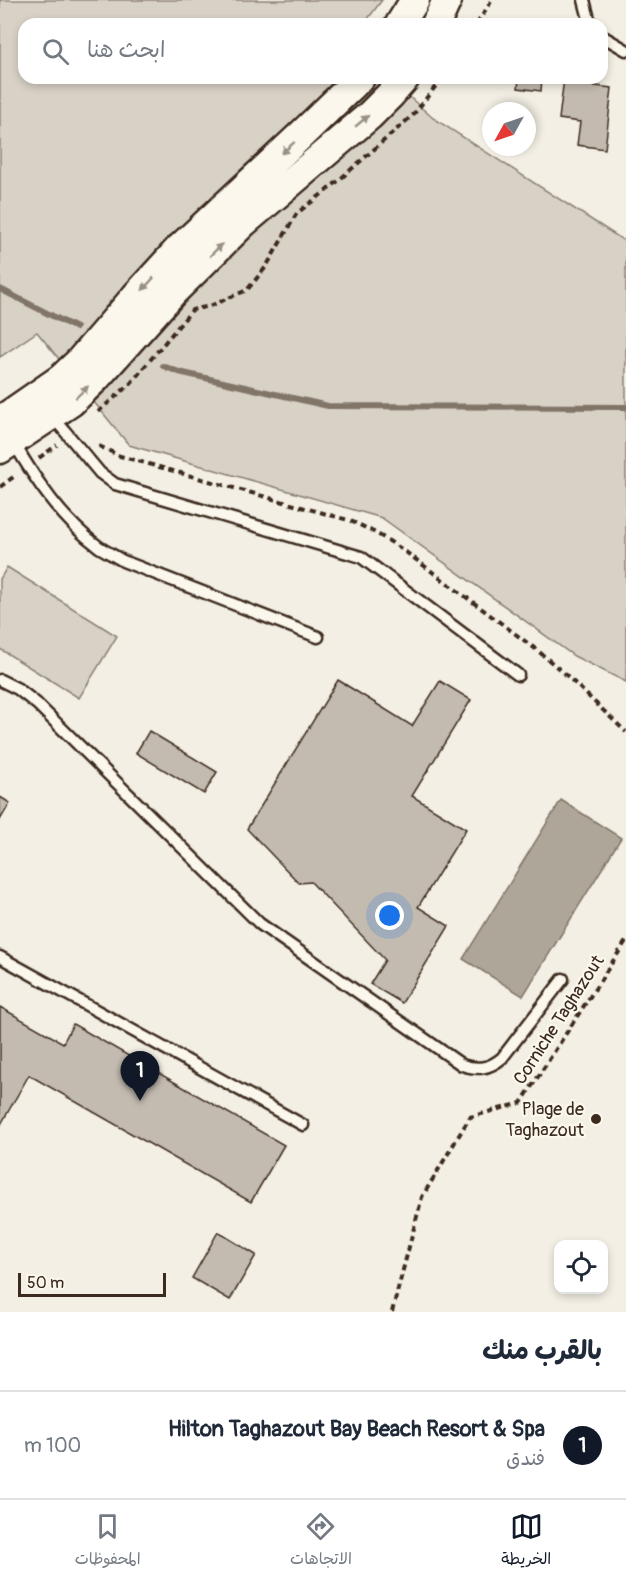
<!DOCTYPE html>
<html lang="ar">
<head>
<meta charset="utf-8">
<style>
	body { margin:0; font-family:Pangolin,"Playpen Sans Arabic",sans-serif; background:#f2f2f3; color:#1f2937; direction:rtl }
	.controls { position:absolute; right:18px; bottom:18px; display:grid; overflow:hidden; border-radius:12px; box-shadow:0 3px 9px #0003 }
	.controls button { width:54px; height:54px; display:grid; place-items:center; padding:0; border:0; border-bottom:2px solid #e0e1e3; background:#fff; color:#1f2937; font:30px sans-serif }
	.compass { position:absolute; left:482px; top:102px; width:54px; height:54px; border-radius:50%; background:#fff; box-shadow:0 3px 9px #0003; rotate:230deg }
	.scale { position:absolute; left:18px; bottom:15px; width:148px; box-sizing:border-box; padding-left:6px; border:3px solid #3b2a1e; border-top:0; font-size:16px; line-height:21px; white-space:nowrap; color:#3b2a1e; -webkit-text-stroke:4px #fbf7ec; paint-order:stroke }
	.you { position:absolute; left:390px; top:916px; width:21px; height:21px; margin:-15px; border:4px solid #fff; border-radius:50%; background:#1a73e8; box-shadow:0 0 0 9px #1a73e833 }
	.badge { display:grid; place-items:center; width:39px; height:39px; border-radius:50%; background:#111827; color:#fff; font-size:20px; font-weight:700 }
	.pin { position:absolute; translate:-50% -50px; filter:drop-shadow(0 2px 3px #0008) }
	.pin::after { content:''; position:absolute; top:32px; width:21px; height:18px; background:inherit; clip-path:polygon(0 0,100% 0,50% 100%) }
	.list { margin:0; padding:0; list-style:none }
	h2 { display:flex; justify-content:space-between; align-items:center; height:78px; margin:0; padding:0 24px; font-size:26px }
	h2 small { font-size:20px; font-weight:400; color:#747a83 }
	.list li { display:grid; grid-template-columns:39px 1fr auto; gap:18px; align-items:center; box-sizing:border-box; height:108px; padding:0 24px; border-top:2px solid #e0e1e3 }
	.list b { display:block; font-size:22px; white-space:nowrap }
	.list p { margin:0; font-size:20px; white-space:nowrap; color:#747a83 }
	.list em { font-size:20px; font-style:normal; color:#747a83 }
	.icon { flex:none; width:33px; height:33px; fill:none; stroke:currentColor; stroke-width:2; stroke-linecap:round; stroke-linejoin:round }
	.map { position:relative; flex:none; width:626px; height:1312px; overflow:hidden; direction:ltr }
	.search { position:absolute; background:#fff; box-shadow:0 3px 9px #0003; left:18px; right:18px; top:18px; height:66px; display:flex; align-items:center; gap:15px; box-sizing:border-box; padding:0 21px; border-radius:18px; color:#747a83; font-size:22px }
	.sheet { height:186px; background:#fff }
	nav { display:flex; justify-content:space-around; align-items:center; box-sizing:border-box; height:84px; border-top:2px solid #e0e1e3; background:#fff; font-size:16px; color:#747a83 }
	nav a { display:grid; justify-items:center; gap:3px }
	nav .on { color:#111827 }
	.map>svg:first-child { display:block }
</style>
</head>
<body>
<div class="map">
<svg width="626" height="1312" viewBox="0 0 626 1312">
	<rect width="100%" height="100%" fill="#f3efe4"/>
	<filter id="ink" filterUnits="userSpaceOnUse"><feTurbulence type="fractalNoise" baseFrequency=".0167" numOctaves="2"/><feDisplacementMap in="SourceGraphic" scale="12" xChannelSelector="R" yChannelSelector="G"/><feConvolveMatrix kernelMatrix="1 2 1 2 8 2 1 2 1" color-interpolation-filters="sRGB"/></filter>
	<g filter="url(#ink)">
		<g fill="#d8d1c6" stroke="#8a7e72" stroke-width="1.5">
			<path d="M0,0H382L364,24H24V78H388L433,118L626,242V682L574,656L382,518L129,445L37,332L0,357Z"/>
			<path d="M7,567L117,636L79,698L0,649V579Z"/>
		</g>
		<path fill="#afa69a" stroke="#817468" stroke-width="1.5" d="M561,800L621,838L523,996L463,959Z"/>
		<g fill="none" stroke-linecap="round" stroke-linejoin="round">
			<g stroke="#817468" stroke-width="6">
				<path d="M0,289L76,328"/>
				<path d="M163,366L179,372L328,406L626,407"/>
			</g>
		</g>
		<g fill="#c3bbb0" stroke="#3b2a1e" stroke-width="1.5">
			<path d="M519,78H542L541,91L518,88Z"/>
			<path d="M564,78H588L587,85L612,88L605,149L577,145L580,122L559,119Z"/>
			<path d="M338,680L412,726L440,681L471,700L412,796L466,829L418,907L449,926L402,1003L370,984L385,960L311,882L299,883L247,829Z"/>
			<path d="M149,731L217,772L204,794L136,753Z"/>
			<path d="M0,797L10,803L0,820Z"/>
			<path d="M0,1007L63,1043L73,1024L284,1145L251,1202L29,1075L0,1126Z"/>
			<path d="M218,1232L256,1255L230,1300L192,1278Z"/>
		</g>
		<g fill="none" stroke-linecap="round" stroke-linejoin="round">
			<defs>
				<g id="lane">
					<path d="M584,0L589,19L592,24"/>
					<path d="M602,36L626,50"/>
					<path d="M53,417L100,473L115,484L361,557L518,675"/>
					<path d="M14,443C36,481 63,521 99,547C107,552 115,556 123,561L318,637"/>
					<path d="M0,680L18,689L37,704L260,924L462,1065C477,1070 489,1069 502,1058L563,979"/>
					<path d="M0,957L303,1125"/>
				</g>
				<g id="secondary">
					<path d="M400,24L415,0"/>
					<path d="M436,24L447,0"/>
					<path d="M13,442L0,421L62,378L79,362L136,296L179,249L299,137L360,78"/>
					<path d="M0,449L71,402L96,378L174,291L243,223L369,116L391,94L405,78"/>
				</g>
			</defs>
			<use href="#lane" stroke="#3b2a1e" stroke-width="15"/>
			<use href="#secondary" stroke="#3b2a1e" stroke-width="33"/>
			<g stroke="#3b2a1e" stroke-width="4" stroke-dasharray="6 4.5" stroke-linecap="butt">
				<path d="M477,24L492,0"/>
				<path d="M98,412L131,383L192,310L210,306L247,290L266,267L297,213L330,188L413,115L442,78"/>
				<path d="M99,446L120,456L348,520C368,528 385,538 403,550L537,650L565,674L626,732"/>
				<path d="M39,458L57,445"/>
				<path d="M0,487L16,475"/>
				<path d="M392,1312L422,1197L470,1117L521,1103L626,941"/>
			</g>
			<use href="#lane" stroke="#fbf7ec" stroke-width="10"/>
			<use href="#secondary" stroke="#fbf7ec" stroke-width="28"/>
		</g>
		<defs><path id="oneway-solid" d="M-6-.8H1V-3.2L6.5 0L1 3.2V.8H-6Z" transform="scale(1.5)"/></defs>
		<g fill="#9b9085">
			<use href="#oneway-solid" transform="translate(362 121) rotate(-40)"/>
			<use href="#oneway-solid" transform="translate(288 148) rotate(138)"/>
			<use href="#oneway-solid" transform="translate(216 250) rotate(-45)"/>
			<use href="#oneway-solid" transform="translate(148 284) rotate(133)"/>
			<use href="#oneway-solid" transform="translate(82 392) rotate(-43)"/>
		</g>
	</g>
	<circle fill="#3b2a1e" stroke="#fbf7ec" stroke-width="2" cx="596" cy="1119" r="6"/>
	<g text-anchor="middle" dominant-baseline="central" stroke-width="4.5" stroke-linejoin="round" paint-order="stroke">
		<g font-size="18" fill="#3b2a1e" stroke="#fbf7ec">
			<text transform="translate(559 1020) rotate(-57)">Corniche Taghazout</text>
		</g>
		<g font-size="18" fill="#3b2a1e" stroke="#fbf7ec" text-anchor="end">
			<text x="584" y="1109">Plage de<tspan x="584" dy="21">Taghazout</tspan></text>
		</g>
	</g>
</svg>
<div class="controls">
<button><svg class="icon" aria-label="locate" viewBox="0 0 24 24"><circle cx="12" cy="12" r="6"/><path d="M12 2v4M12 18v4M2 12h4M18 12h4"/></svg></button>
</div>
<svg class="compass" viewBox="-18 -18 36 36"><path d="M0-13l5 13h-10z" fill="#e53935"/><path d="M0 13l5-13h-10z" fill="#747a83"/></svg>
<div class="scale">50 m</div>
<div class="you"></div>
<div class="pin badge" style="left:140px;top:1101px">1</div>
<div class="search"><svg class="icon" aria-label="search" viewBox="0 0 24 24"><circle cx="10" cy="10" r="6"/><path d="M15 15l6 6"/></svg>ابحث هنا</div>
</div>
<section class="sheet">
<h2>بالقرب منك<small></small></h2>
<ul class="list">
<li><span class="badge">1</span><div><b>Hilton Taghazout Bay Beach Resort &amp; Spa</b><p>فندق</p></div><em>100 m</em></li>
</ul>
</section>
<nav>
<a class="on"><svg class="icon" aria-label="map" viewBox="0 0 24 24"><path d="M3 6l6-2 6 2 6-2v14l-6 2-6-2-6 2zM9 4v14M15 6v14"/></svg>الخريطة</a>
<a><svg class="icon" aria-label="directions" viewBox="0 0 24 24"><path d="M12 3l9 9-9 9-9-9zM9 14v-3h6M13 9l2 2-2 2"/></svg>الاتجاهات</a>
<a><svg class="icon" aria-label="saved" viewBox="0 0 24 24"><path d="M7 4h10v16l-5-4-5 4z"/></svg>المحفوظات</a>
</nav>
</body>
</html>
